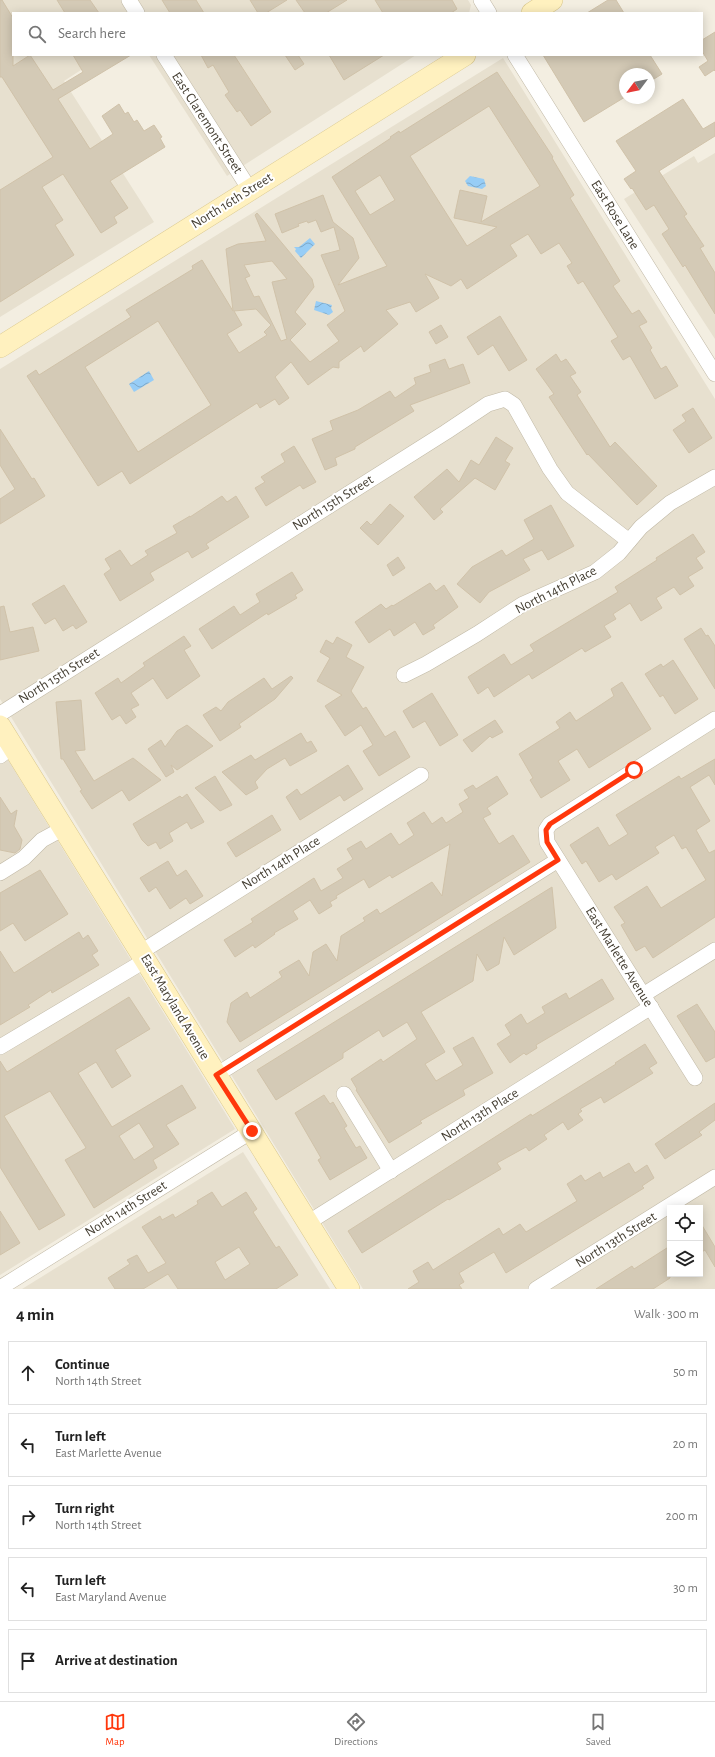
<!DOCTYPE html>
<html lang="en">
<head>
<meta charset="utf-8">
<style>
	body { margin:0; font-family:"Alegreya Sans",sans-serif; background:#f6f6f6; color:#222 }
	.controls { position:absolute; right:12px; bottom:12px; display:grid; overflow:hidden; border-radius:0px; box-shadow:0 2px 10px #0003 }
	.controls button { width:36px; height:36px; display:grid; place-items:center; padding:0; border:0; border-bottom:1px solid #e0e0e0; background:#fff; color:#222; font:20px sans-serif }
	.compass { position:absolute; left:619px; top:68px; width:36px; height:36px; border-radius:50%; background:#fff; box-shadow:0 2px 10px #0003; rotate:238deg }
	.stop { position:absolute; width:12px; height:12px; margin:-9px; border:3px solid #ff370c; border-radius:50%; background:#fff }
	.stop.end { background:#ff370c; border-color:#fff; box-shadow:0 1px 4px #0008 }
	.list { margin:0; padding:0; list-style:none }
	h2 { display:flex; justify-content:space-between; align-items:center; height:52px; margin:0; padding:0 16px; font-size:17px }
	h2 small { font-size:13px; font-weight:400; color:#767676 }
	.list li { display:grid; grid-template-columns:26px 1fr auto; gap:12px; align-items:center; box-sizing:border-box; height:64px; margin:0 8px 8px; padding:0 8px; border:1px solid #e0e0e0; border-radius:0px }
	.list b { display:block; font-size:15px; white-space:nowrap }
	.list p { margin:0; font-size:13px; white-space:nowrap; color:#767676 }
	.list em { font-size:13px; font-style:normal; color:#767676 }
	.icon { flex:none; width:22px; height:22px; fill:none; stroke:currentColor; stroke-width:2; stroke-linecap:round; stroke-linejoin:round }
	.map { position:relative; flex:none; width:715px; height:1289px; overflow:hidden }
	.search { position:absolute; background:#fff; box-shadow:0 2px 10px #0003; left:12px; right:12px; top:12px; height:44px; display:flex; align-items:center; gap:10px; box-sizing:border-box; padding:0 14px; border-radius:0px; color:#767676; font-size:15px }
	.sheet { height:412px; background:#fff }
	nav { display:flex; justify-content:space-around; align-items:center; box-sizing:border-box; height:56px; border-top:1px solid #e0e0e0; background:#fff; font-size:11px; color:#767676 }
	nav a { display:grid; justify-items:center; gap:2px }
	nav .on { color:#ff370c }
	.map>svg:first-child { display:block }
</style>
</head>
<body>
<div class="map">
<svg width="715" height="1289" viewBox="0 0 715 1289">
	<defs>
		<pattern id="water-waves" width="16" height="10" patternUnits="userSpaceOnUse"><rect width="16" height="10" fill="#97cdf6"/><path d="M0 5q4-4 8 0t8 0" fill="none" stroke="#7da8c8"/></pattern>
	</defs>
	<rect width="100%" height="100%" fill="#f3eee1"/>
	<g fill="#e7e0cf" fill-rule="evenodd">
		<path d="M0,0H468L471,5L469,13H13V55H104L64,81L154,222L0,317Z"/>
		<path d="M149,55H416L227,176Z"/>
		<path d="M503,58L715,399V1289H363L0,699V369ZM670,1208H700V1274H670Z"/>
		<path d="M715,153V339L624,199L694,156L698,163Z"/>
		<path d="M0,747L235,1129L0,1275Z"/>
		<path d="M243,1152L330,1289H22Z"/>
	</g>
	<g fill="url(#water-waves)">
		<path d="M470,176L484,179L486,186L482,189L468,186L465,181Z"/>
		<path d="M310,238L315,244L301,258L295,251L296,249L294,247H299Z"/>
		<path d="M316,301L332,305L331,308L333,312L329,315L314,310Z"/>
		<path d="M149,371L154,380L134,392L129,384Z"/>
	</g>
	<g fill="#d4cab6" stroke="#d0c2a9" fill-rule="evenodd">
		<path d="M0,0H2L13,18V66L30,55L53,90L83,72L73,55H131L58,99L90,149L113,134L102,116L119,104L125,114L128,112L134,122L137,120L144,131L154,125L162,137L160,138L165,147L110,181L128,208L114,217L117,223L101,233L63,174L42,187L63,220L55,225L74,255L0,302V190L53,157L2,77H0Z"/>
		<path d="M57,0H90L99,13H65Z"/>
		<path d="M162,0H196L204,13H170Z"/>
		<path d="M250,0H287L266,13H258Z"/>
		<path d="M296,0H347L326,13H305Z"/>
		<path d="M375,0H452L457,9L451,13H383Z"/>
		<path d="M608,0H616L624,13H587Z"/>
		<path d="M715,32V71L714,70L705,76L699,67L708,61L702,51V40Z"/>
		<path d="M201,55H234L271,112L251,126L240,110L237,112L225,95L229,92L213,65L208,68Z"/>
		<path d="M285,55H298L304,64L295,70Z"/>
		<path d="M329,55H384L344,80Z"/>
		<path d="M543,55H650L662,74L649,82V74H625V97L584,122Z"/>
		<path d="M497,72L553,157L552,158L574,195L570,198L620,281L613,286L632,314L639,310L647,322L639,326L652,348L650,350L661,369L666,366L678,386L655,399L630,356L623,360L611,341L618,337L583,281L578,284L567,266L572,263L559,243L541,254L528,234L510,245L517,256L467,289L461,279L451,286L425,274L439,298L416,312L410,302L386,310L398,324L364,352L361,346L339,362V368L333,367L308,385L291,362L275,377L289,398L279,405L275,399L260,408L257,403L130,484L122,471L98,486L27,376L36,370L39,375L131,317L126,310L193,269L192,266L202,260L233,311L226,249L238,244L266,241L255,215L257,213L312,279L314,287L295,312L306,324L290,340L310,362L339,341L327,325L345,311L321,255L340,250L334,227L321,232L316,220L308,223L307,221L298,224L299,226L282,233L275,214L323,195L333,222L353,238L359,258L338,285L387,266L332,177L391,138L390,137L399,131L400,133ZM489,106L540,186L481,222L487,196L460,190L454,218L497,227L467,246L410,156ZM380,175L395,200L370,215L355,191ZM272,261L287,279L272,282L287,339L281,341L259,296L254,297L245,278L250,276L244,265ZM256,309L271,325L264,332L267,335L239,353L227,334L242,325L234,311ZM158,321L211,405L138,452L85,367Z"/>
		<path d="M683,99L703,129L715,122V136L659,171L687,214L684,216L704,246L700,248L715,273V314L685,265L683,267L662,234L669,229L654,205L646,210L632,188L631,189L624,179L636,171L616,141Z"/>
		<path d="M500,316L527,360L509,371L493,345L478,355L467,337Z"/>
		<path d="M441,325L448,337L436,344L429,332Z"/>
		<path d="M556,354L561,362L566,359L576,373L570,376L581,392L577,395L610,447L615,442L657,486L637,505L588,454L587,455L549,397L554,394L536,369Z"/>
		<path d="M445,359L449,369L463,364L470,383L410,405L414,411L355,447V449L335,458L337,465L325,470L312,439L333,430L330,421L358,410L390,391L395,398L416,384L414,378L431,372L429,365Z"/>
		<path d="M693,408L712,438L689,453L673,430L686,421L682,415Z"/>
		<path d="M0,429L32,479L34,478L45,496L0,524V499L15,489L0,465Z"/>
		<path d="M496,437L513,448L505,461L510,464L495,490L475,478L440,509L443,512L434,520L414,497L447,469L459,482L471,460L479,465Z"/>
		<path d="M294,446L316,482L303,489L300,485L266,506L255,488L265,482L261,477L285,462L281,454Z"/>
		<path d="M222,496L227,502L236,496L249,517L206,544L209,548L192,558L188,551L150,573L154,580L120,601L104,574L111,569L105,559L120,550L131,566L148,555L145,551L177,533L173,526L190,516V517Z"/>
		<path d="M390,504L404,516L378,545L360,528L367,521L371,525Z"/>
		<path d="M551,505L574,546L548,560L542,550L523,559L530,570L489,592L480,603L457,584L472,567L502,550L506,556L534,539L524,520Z"/>
		<path d="M693,534L705,552L696,558L703,568L688,577L694,586L680,595L674,587L656,598L662,608L641,621L630,603L613,614L616,619L604,626L611,637L585,652L582,648L532,679L529,674L494,697L488,687L478,694L468,677L504,654L511,665L534,651L530,645L618,592L615,587L657,560L656,558Z"/>
		<path d="M398,557L405,568L393,576L387,565Z"/>
		<path d="M292,572L303,590L295,595L297,598L268,615L267,613L212,649L199,629L234,606L240,615L260,602L256,594Z"/>
		<path d="M430,583L436,591L444,585L458,607L433,625L435,628L423,635L415,622L394,636L390,629L369,643L355,622L381,604L386,609L392,605L393,606Z"/>
		<path d="M64,585L87,622L76,629L73,625L63,631L55,618L45,624L32,604Z"/>
		<path d="M4,606L10,632L33,627L39,651L0,660V607Z"/>
		<path d="M701,628L706,636L708,635L715,646V689L684,639Z"/>
		<path d="M184,636L191,646L184,650L200,676L167,699L153,678L131,693L139,705L131,709L136,717L126,724L120,715L112,720L95,693L118,678L121,683L145,666L143,663Z"/>
		<path d="M337,637L352,645L346,657L364,667L351,691L363,709L366,707L385,737L395,731L410,757L379,776L363,751L373,745L361,725L345,736L325,706L342,695L317,681L330,658L320,652L326,640L333,644Z"/>
		<path d="M673,660L698,699L675,714L663,695L660,697L645,674L661,664L663,667Z"/>
		<path d="M291,676L293,678L275,699L239,724L241,727L220,741L203,715L216,707L221,711L228,702L264,678L272,689Z"/>
		<path d="M622,682L651,729L589,768L577,749L558,761L570,780L541,798L530,780L533,778L519,754L560,728L556,722L570,712L576,721L602,704L614,696L611,689Z"/>
		<path d="M432,693L458,735L440,746L425,721L413,728L403,711Z"/>
		<path d="M81,700L85,750L75,751L94,781L133,758L161,780L129,801L122,790L92,809L80,791L82,790L63,759H61L56,702Z"/>
		<path d="M495,720L503,732L492,738L490,736L472,752L463,740Z"/>
		<path d="M187,725L213,746L177,770L171,765L174,772L166,777L148,749L161,740L165,747L177,731Z"/>
		<path d="M301,733L307,743L311,741L317,751L290,766L285,758L267,769L255,782L258,788L246,795L222,772L251,755L255,760Z"/>
		<path d="M715,759V785L709,775L690,787L710,821L696,830L709,853L715,850V917L653,958L645,946L636,951L621,925L625,923L614,907L647,886L661,908L706,880L686,847L682,849L674,835L655,847L659,853L616,880L612,874L599,882L586,861L582,864L570,845L598,827L609,846L628,834L616,815L679,776L681,779Z"/>
		<path d="M348,765L363,789L344,801L340,795L300,820L286,797L297,789L301,795Z"/>
		<path d="M215,776L232,805L220,811L195,788Z"/>
		<path d="M497,776L508,794L487,808L491,814L483,818L499,844L513,835L530,862L240,1042L227,1022L231,1003L247,992L250,998L282,977L279,972L299,960L309,976L313,952L326,944L337,961L341,936L365,921L363,918L377,909L380,914L432,882L442,896L450,844L392,878L390,875L369,888L364,879L336,896L337,898L330,902L332,906L319,914L310,900L293,911L298,919L274,933L275,934L255,948L253,945L235,957L224,940L253,922L251,919L314,878L321,891L343,878L337,869L353,859L347,849L361,841L366,849L391,833L399,845L414,835L407,823L424,812L432,824L442,817L446,823L463,812L459,804L469,798L464,790L473,785L476,789Z"/>
		<path d="M187,794L204,822L191,829L187,822L169,833L173,841L160,849L156,842L148,846L142,840L133,824L180,796L182,798Z"/>
		<path d="M0,797L11,814L17,810L14,826L22,840L20,849L15,853L0,850Z"/>
		<path d="M272,815L281,830L236,857L227,843Z"/>
		<path d="M168,861L177,876L186,870L203,896L190,904L186,898L170,909L156,887L149,892L140,878Z"/>
		<path d="M40,870L68,914L25,941L13,923L0,931V893Z"/>
		<path d="M552,887L556,928L514,955L504,937L499,964L487,971L477,954L473,981L421,1012L445,1052L425,1064L436,1081L463,1065L453,1048L473,1037L493,1073L463,1090L465,1095L420,1121L422,1123L389,1143L356,1090L357,1089L351,1079L381,1059L383,1062L417,1039L407,1022L383,1037L379,1030L343,1053V1058L276,1100L257,1070Z"/>
		<path d="M79,932L83,939L88,935L98,951L92,955L99,965L52,993L51,990L28,1005L30,1007L0,1025V951L14,973Z"/>
		<path d="M602,979L614,999L536,1045L537,1048L526,1055L524,1053L510,1063L497,1044L511,1035L505,1025L521,1014L527,1024L545,1013L542,1007L566,993L569,999Z"/>
		<path d="M129,997L150,1029L115,1050L131,1076L112,1088L96,1062L78,1073L112,1127L182,1085L196,1108L166,1125L179,1144L153,1160L157,1168L94,1208L65,1160L86,1148L85,1146L50,1091L4,1116L65,1215L39,1230L0,1167V1061L7,1072ZM139,1123L154,1147L134,1160L119,1136Z"/>
		<path d="M697,1004L715,1032V1057L706,1062L677,1016Z"/>
		<path d="M645,1044L657,1063L649,1068L653,1073L604,1103L601,1097L580,1109L582,1111L578,1114L583,1120L568,1130L563,1122L544,1135L547,1139L529,1151L526,1147L497,1163L501,1169L449,1200L448,1199L362,1253L348,1231L531,1114L532,1116L616,1064L615,1063Z"/>
		<path d="M324,1095L330,1104L333,1102L347,1126L344,1128L356,1148L360,1146L367,1158L330,1180L318,1160L321,1158L295,1113Z"/>
		<path d="M715,1103V1120L699,1132L702,1135L665,1159L655,1144Z"/>
		<path d="M629,1163L635,1173L647,1165L654,1178L642,1186L644,1188L506,1273L494,1252L459,1273L464,1282L459,1285L462,1289H408L419,1282L413,1271L428,1262L433,1270L499,1228L503,1235L520,1224L526,1232L577,1201L567,1184L581,1175L585,1181L600,1172L603,1178Z"/>
		<path d="M212,1192L222,1207L246,1192L257,1209L253,1212L276,1248L279,1246L298,1275L276,1289H178L168,1274L143,1289H115L108,1278L130,1264L127,1260L137,1255L148,1273L166,1263L142,1227L160,1216L162,1220L173,1214L175,1218L198,1204L197,1201ZM239,1247L250,1264L225,1280L215,1262Z"/>
		<path d="M0,1211L20,1243L0,1255Z"/>
		<path d="M700,1222L715,1247V1267L705,1250L700,1253Z"/>
		<path d="M670,1246V1278L653,1289H596L632,1266L634,1269Z"/>
	</g>
	<g fill="none" stroke-linecap="round" stroke-linejoin="round">
		<defs>
			<g id="street">
				<path d="M129,0L137,13"/>
				<path d="M481,0L489,13"/>
				<path d="M164,55L250,190"/>
				<path d="M515,55L715,374"/>
				<path d="M404,675L426,664L477,634L523,604L595,572L619,553L641,527L670,503L715,477"/>
				<path d="M0,714L446,432L488,404L505,399L514,405L550,469L567,493L629,541"/>
				<path d="M0,756L13,746"/>
				<path d="M0,873L24,858L42,840L64,828"/>
				<path d="M141,952L421,775"/>
				<path d="M643,995L715,950"/>
				<path d="M0,1047L146,960"/>
				<path d="M216,1075L558,860"/>
				<path d="M695,1078L547,842L546,830L550,824L715,719"/>
				<path d="M344,1094L391,1171"/>
				<path d="M309,1222L651,1007"/>
				<path d="M0,1288L252,1131"/>
				<path d="M536,1289L715,1177"/>
			</g>
			<g id="secondary">
				<path d="M532,13L552,0"/>
				<path d="M0,347L465,55"/>
				<path d="M0,726L349,1289"/>
			</g>
		</defs>
		<use href="#street" stroke="#c1b9a6" stroke-width="16"/>
		<use href="#secondary" stroke="#dac88e" stroke-width="22"/>
		<use href="#street" stroke="#fff" stroke-width="15"/>
		<use href="#secondary" stroke="#fff1bf" stroke-width="21"/>
	</g>
	<g fill="none" stroke-linecap="round" stroke-linejoin="round">
		<path stroke="#ff370c" stroke-width="5" d="M252,1131L216,1075L558,860L547,842L546,830L550,824L634,770"/>
	</g>
	<g text-anchor="middle" dominant-baseline="central" stroke-width="4" stroke-linejoin="round" paint-order="stroke">
		<g font-size="14" fill="#443e32" stroke="#fff">
			<text transform="translate(207 123) rotate(57)">East Claremont Street</text>
			<text transform="translate(232 201) rotate(-32)">North 16th Street</text>
			<text transform="translate(615 215) rotate(58)">East Rose Lane</text>
			<text transform="translate(333 503) rotate(-32)">North 15th Street</text>
			<text transform="translate(556 590) rotate(-27)">North 14th Place</text>
			<text transform="translate(59 676) rotate(-32)">North 15th Street</text>
			<text transform="translate(281 863) rotate(-32)">North 14th Place</text>
			<text transform="translate(619 957) rotate(58)">East Marlette Avenue</text>
			<text transform="translate(175 1007) rotate(59)">East Maryland Avenue</text>
			<text transform="translate(480 1115) rotate(-32)">North 13th Place</text>
			<text transform="translate(126 1209) rotate(-32)">North 14th Street</text>
			<text transform="translate(616 1240) rotate(-32)">North 13th Street</text>
		</g>
	</g>
</svg>
<div class="controls">
<button><svg class="icon" aria-label="locate" viewBox="0 0 24 24"><circle cx="12" cy="12" r="6"/><path d="M12 2v4M12 18v4M2 12h4M18 12h4"/></svg></button>
<button><svg class="icon" aria-label="layers" viewBox="0 0 24 24"><path d="M12 4l9 5-9 5-9-5zM3 14l9 5 9-5"/></svg></button>
</div>
<svg class="compass" viewBox="-18 -18 36 36"><path d="M0-13l5 13h-10z" fill="#e53935"/><path d="M0 13l5-13h-10z" fill="#767676"/></svg>
<div class="stop" style="left:634px;top:770px"></div>
<div class="stop end" style="left:252px;top:1131px"></div>
<div class="search"><svg class="icon" aria-label="search" viewBox="0 0 24 24"><circle cx="10" cy="10" r="6"/><path d="M15 15l6 6"/></svg>Search here</div>
</div>
<section class="sheet">
<h2>4 min<small>Walk · 300 m</small></h2>
<ul class="list">
<li><svg class="icon" aria-label="ahead" viewBox="0 0 24 24"><path d="M12 20V5M6 11l6-6 6 6"/></svg><div><b>Continue</b><p>North 14th Street</p></div><em>50 m</em></li>
<li><svg class="icon" aria-label="left" viewBox="0 0 24 24"><path d="M17 20v-9H6M10 6l-5 5 5 5"/></svg><div><b>Turn left</b><p>East Marlette Avenue</p></div><em>20 m</em></li>
<li><svg class="icon" aria-label="right" viewBox="0 0 24 24"><path d="M7 20v-9h11M14 6l5 5-5 5"/></svg><div><b>Turn right</b><p>North 14th Street</p></div><em>200 m</em></li>
<li><svg class="icon" aria-label="left" viewBox="0 0 24 24"><path d="M17 20v-9H6M10 6l-5 5 5 5"/></svg><div><b>Turn left</b><p>East Maryland Avenue</p></div><em>30 m</em></li>
<li><svg class="icon" aria-label="arrive" viewBox="0 0 24 24"><path d="M6 21V4h12l-3 4 3 4H6"/></svg><div><b>Arrive at destination</b></div></li>
</ul>
</section>
<nav>
<a class="on"><svg class="icon" aria-label="map" viewBox="0 0 24 24"><path d="M3 6l6-2 6 2 6-2v14l-6 2-6-2-6 2zM9 4v14M15 6v14"/></svg>Map</a>
<a><svg class="icon" aria-label="directions" viewBox="0 0 24 24"><path d="M12 3l9 9-9 9-9-9zM9 14v-3h6M13 9l2 2-2 2"/></svg>Directions</a>
<a><svg class="icon" aria-label="saved" viewBox="0 0 24 24"><path d="M7 4h10v16l-5-4-5 4z"/></svg>Saved</a>
</nav>
</body>
</html>
